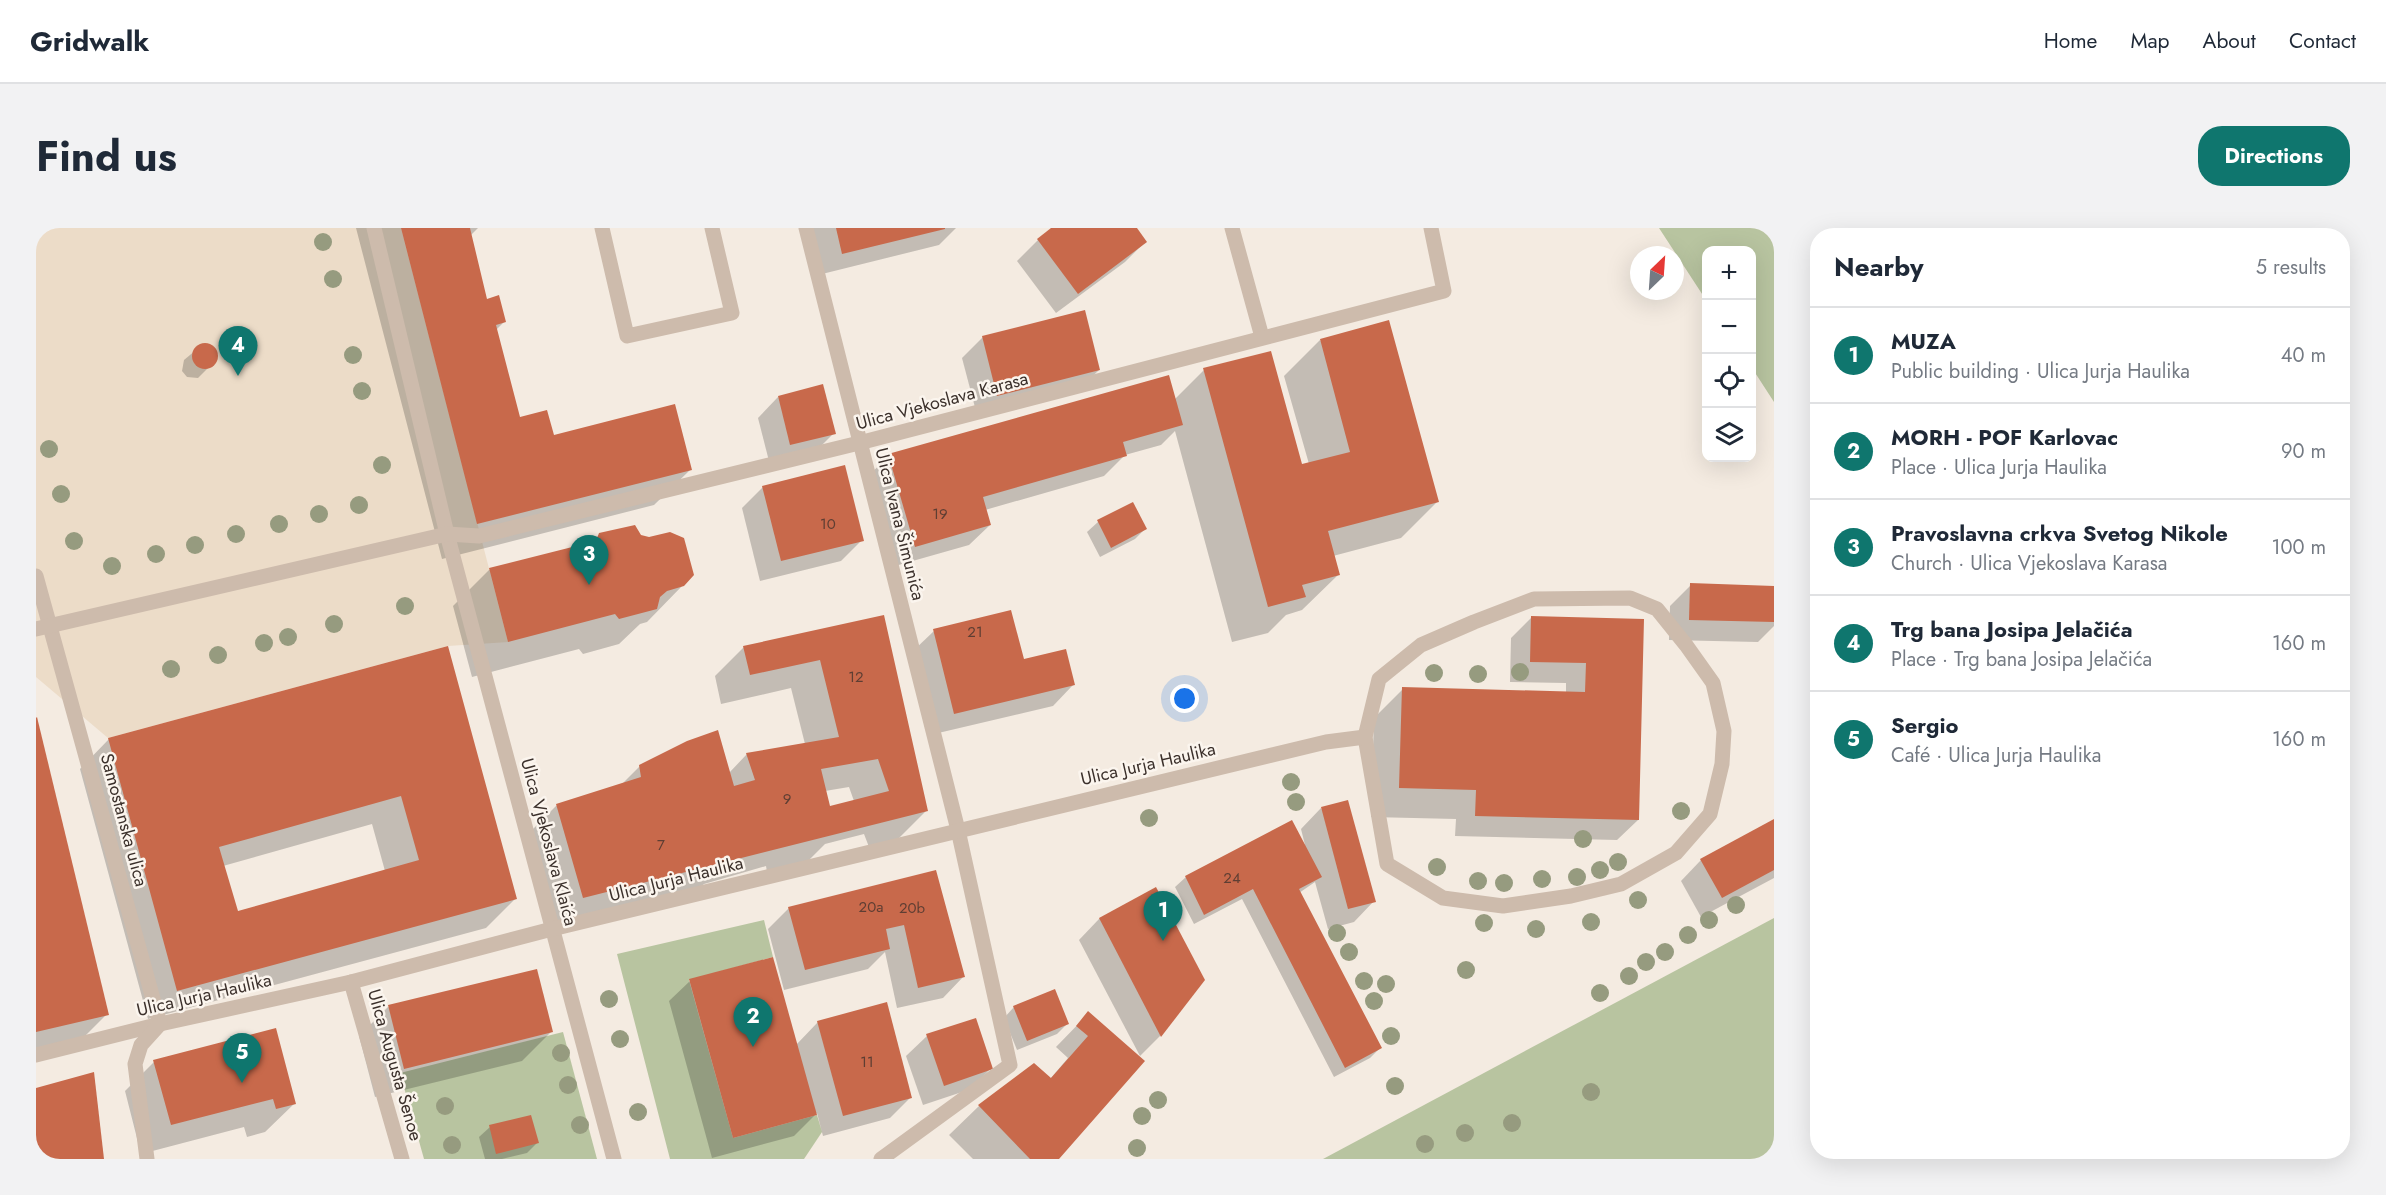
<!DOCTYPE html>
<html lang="en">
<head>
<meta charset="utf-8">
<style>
	body { margin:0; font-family:Jost,sans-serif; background:#f2f2f3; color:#1f2937 }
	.controls { position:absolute; right:18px; top:18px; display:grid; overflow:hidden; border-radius:12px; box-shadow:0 6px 24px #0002 }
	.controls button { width:54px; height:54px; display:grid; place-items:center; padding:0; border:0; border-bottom:2px solid #e0e1e3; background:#fff; color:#1f2937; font:30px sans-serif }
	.compass { position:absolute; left:1594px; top:18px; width:54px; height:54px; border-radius:50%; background:#fff; box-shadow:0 6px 24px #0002; rotate:25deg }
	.you { position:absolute; left:1149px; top:471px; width:21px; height:21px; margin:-15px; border:4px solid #fff; border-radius:50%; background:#1a73e8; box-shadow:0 0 0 9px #1a73e833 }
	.badge { display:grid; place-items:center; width:39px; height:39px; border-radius:50%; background:#0f766e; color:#fff; font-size:20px; font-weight:700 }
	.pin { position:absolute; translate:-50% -50px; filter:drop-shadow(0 2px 3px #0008) }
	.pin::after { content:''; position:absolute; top:32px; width:21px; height:18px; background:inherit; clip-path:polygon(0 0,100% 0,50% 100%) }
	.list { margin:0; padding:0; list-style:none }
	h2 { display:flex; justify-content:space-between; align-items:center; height:78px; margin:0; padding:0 24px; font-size:26px }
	h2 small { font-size:20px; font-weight:400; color:#747a83 }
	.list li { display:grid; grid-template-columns:39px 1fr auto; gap:18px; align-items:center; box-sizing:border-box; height:96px; padding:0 24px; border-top:2px solid #e0e1e3 }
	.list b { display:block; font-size:22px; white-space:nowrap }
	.list p { margin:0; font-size:20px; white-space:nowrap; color:#747a83 }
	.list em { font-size:20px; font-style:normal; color:#747a83 }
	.icon { flex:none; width:33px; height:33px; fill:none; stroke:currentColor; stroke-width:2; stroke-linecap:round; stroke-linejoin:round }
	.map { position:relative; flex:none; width:1738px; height:931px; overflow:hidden; border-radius:24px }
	header { display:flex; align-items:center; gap:36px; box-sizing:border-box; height:84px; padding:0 30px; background:#fff; border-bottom:2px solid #e0e1e3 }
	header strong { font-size:28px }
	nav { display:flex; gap:33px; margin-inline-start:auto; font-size:21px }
	.intro { display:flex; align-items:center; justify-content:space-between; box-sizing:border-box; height:144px; padding:0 36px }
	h1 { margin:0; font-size:42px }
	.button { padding:15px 27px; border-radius:24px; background:#0f766e; color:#fff; font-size:21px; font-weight:700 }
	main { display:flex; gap:36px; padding:0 36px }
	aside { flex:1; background:#fff; border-radius:24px; box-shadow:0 6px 24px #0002 }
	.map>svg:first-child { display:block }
</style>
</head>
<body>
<header>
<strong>Gridwalk</strong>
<nav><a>Home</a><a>Map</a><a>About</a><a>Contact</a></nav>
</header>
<div class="intro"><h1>Find us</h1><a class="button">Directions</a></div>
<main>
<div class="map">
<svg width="1738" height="931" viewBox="0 0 1738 931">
	<rect width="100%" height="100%" fill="#f4ebe1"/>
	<g fill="#b8c4a0">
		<path d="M1623,0H1738V174L1716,140V22H1670V72Z"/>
		<path d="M1738,690V931H1287Z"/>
		<path d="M728,692L737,729L653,752L697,910L781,887L786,904L768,931H634L581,726Z"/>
		<path d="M527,804L561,931H388L364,845Z"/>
	</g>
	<path fill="#ecdcc8" d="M0,0H365L472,414L412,418L72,510L0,449Z"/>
	<g fill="#0003" fill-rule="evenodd">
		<path d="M320,0H442L434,8L450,73L468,94L460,102L483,191L517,209L654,242L618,277L406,331Z"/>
		<path d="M774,0H920L903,17L786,46Z"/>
		<path d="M1018,0H1099L1109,14L1089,34L1020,85L981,33L1002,12Z"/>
		<path d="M947,109L1063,142L1042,162L941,187L926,130Z"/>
		<path d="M1284,112L1401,274L1365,310L1297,328L1302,347L1266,382L1250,387L1232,405L1196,414L1139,203L1125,217L1089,227L1068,248L949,282L954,297L933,317L859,338L832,248L853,228L1138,172L1168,142L1265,238L1273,236L1248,148Z"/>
		<path d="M166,117L173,118L180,127L178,134L162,150L151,149L146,143L148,132Z"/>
		<path d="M742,169L798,205L777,226L734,237L722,190Z"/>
		<path d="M727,259L826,312L805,333L724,353L706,280Z"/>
		<path d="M1097,276L1109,301L1099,311L1064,329L1051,304L1062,294Z"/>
		<path d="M564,306L604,308L647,357L611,394L604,396L583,416L547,426L543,421L436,449L417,378L453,342L554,316Z"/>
		<path d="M1655,357L1738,359V398L1722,414L1633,412L1634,378Z"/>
		<path d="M847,389L890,583L861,612L833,619L828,606L789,616L770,635L731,644L730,638L668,656L659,664L518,698L491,607L520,578L585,557L604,538L693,545L711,526L769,516L755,460L685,476L679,448L708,419ZM813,559L818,573L793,579L789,563Z"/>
		<path d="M1496,389L1607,393L1602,592L1581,612L1419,608L1420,591L1335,589L1338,490L1367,461L1530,465V455L1474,454L1475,410Z"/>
		<path d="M898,403L987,433L1037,457L1017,478L898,506L877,423Z"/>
		<path d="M411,420L479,671L450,700L112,791L44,541L73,511ZM336,596L349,643L201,685L187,638Z"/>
		<path d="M0,492L71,786L42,815L0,825Z"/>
		<path d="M1285,580L1338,673L1318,694L1292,701L1279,654L1263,665L1344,820L1334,830L1298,849L1206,671L1158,696L1139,659L1150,649L1269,617L1265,601Z"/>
		<path d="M1738,593V650L1665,689L1645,653L1665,632Z"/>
		<path d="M899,644L927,749L907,770L861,780L849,724L832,741L748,762L732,701L753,680Z"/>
		<path d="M1120,661L1168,752L1124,808L1104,828L1043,712L1063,691Z"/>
		<path d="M654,753L760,817L782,794L875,869L854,890L787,908L781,885L758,908L676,930L633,773Z"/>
		<path d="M352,779L515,804L486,833L339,869L323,808Z"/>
		<path d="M978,779L1032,795L1021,806L981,822L968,790Z"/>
		<path d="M1052,786L1107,833L1022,931H937L913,907L943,878L974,854L1014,851L1032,830L1020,819Z"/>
		<path d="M891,808L955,840L935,861L887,877L870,828Z"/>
		<path d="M118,834L259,875L229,904L211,909L208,899L105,926L89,863Z"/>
		<path d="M454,899L501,915L491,925L466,931H449L443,909Z"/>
	</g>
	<g fill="#c8694b" fill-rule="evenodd">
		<path d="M365,0H434L451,71L463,67L470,94L460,97L484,189L511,182L518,207L639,176L656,242L441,296Z"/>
		<path d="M800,0H909V1L806,26Z"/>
		<path d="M1015,0H1101L1111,14L1042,66L1001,11Z"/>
		<path d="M1049,82L1064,142L961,168L946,108Z"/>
		<path d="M1353,92L1403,274L1292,303L1304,347L1266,357L1270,369L1232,379L1167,140L1235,123L1266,236L1314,224L1284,111Z"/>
		<circle cx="169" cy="128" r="13"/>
		<path d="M1133,147L1147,197L1087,214L1091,228L947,269L955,297L879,319L852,226Z"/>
		<path d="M787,156L800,206L754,217L742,168Z"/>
		<path d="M809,237L828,313L745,333L726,258Z"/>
		<path d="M1097,274L1111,301L1075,320L1061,292Z"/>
		<path d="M599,297L605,307L613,309L634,304L648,310L658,347L648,358L631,363L624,369L621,381L583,391L579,386L472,414L453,340L560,313L563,305Z"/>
		<path d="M1654,355L1738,358V394L1653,392Z"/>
		<path d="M975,382L988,431L1030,421L1039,457L918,486L897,401Z"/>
		<path d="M848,387L892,583L547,670L520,576L605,549L603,537L651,513L682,502L698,558L719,552L710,525L803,509L784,432L714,447L707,418ZM842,531L853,563L794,578L785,541Z"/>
		<path d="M1495,388L1608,391L1603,592L1439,588L1440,562L1363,560L1366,459L1549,464L1550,435L1494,434Z"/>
		<path d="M412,418L481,671L141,763L72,510ZM365,568L383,632L202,683L183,619Z"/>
		<path d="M1,489L73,787L0,804V490Z"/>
		<path d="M1312,572L1340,674L1312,681L1285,579Z"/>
		<path d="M1738,591V642L1686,670L1664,631Z"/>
		<path d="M1256,592L1286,649L1263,661L1346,820L1309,840L1217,661L1168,687L1149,648Z"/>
		<path d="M900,642L929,749L882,760L868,697L850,701L854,721L769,742L752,679Z"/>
		<path d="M1120,659L1169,752L1125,809L1063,690Z"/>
		<path d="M737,729L781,887L697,910L653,751Z"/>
		<path d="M501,741L517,804L368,841L352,777Z"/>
		<path d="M1019,761L1033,796L991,813L977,778Z"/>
		<path d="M851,774L876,870L807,888L781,793Z"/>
		<path d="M1052,783L1109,833L1023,931H994L942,877L998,835L1015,850L1052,808L1040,798Z"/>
		<path d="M940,790L957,841L908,858L890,806Z"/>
		<path d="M240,800L260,876L240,881L237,871L135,897L117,832Z"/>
		<path d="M58,844L68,931H0V860Z"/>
		<path d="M495,887L503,915L460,926L453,897Z"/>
	</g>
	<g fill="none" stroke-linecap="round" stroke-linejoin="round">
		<g stroke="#cdbbac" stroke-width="15">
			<path d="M338,0L411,306L578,931"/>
			<path d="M566,0L591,108L696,85L676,0"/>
			<path d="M770,0L922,602L974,837L845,931"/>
			<path d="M1196,0L1226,109"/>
			<path d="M0,348L124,796"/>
			<path d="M1594,370L1621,381L1650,417L1677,455L1688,503L1686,536L1674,586L1640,625L1585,656L1535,668L1467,678L1407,670L1351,636L1329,509L1343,451L1385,417L1438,394L1498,371Z"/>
			<path d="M0,401L411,306L443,308L823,215L1408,63L1395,0"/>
			<path d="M315,754L366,931"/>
			<path d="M0,827L124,796L315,754L516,701L1290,514L1329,509"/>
			<path d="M111,931L99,836L105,817L124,796"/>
		</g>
	</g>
	<g fill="#969b7f">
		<circle cx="287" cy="14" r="9"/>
		<circle cx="297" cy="51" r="9"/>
		<circle cx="317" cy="127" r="9"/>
		<circle cx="326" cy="163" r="9"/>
		<circle cx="13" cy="221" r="9"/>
		<circle cx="346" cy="237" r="9"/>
		<circle cx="25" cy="266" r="9"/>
		<circle cx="323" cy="277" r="9"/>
		<circle cx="283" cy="286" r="9"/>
		<circle cx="243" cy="296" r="9"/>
		<circle cx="200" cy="306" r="9"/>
		<circle cx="38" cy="313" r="9"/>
		<circle cx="159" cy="317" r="9"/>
		<circle cx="120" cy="326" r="9"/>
		<circle cx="76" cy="338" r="9"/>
		<circle cx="369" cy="378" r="9"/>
		<circle cx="298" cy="396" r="9"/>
		<circle cx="252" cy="409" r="9"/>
		<circle cx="228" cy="415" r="9"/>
		<circle cx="182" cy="427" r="9"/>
		<circle cx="135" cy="441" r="9"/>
		<circle cx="1484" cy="444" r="9"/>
		<circle cx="1398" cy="445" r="9"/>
		<circle cx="1442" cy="446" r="9"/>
		<circle cx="1255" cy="554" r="9"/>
		<circle cx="1260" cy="574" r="9"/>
		<circle cx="1645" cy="583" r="9"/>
		<circle cx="1113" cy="590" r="9"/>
		<circle cx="1547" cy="611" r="9"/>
		<circle cx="1582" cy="634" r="9"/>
		<circle cx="1401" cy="639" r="9"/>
		<circle cx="1564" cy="642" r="9"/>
		<circle cx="1541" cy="649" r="9"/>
		<circle cx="1506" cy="651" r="9"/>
		<circle cx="1442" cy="653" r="9"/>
		<circle cx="1468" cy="655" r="9"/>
		<circle cx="1602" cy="672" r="9"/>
		<circle cx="1700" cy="677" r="9"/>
		<circle cx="1673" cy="692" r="9"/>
		<circle cx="1555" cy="694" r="9"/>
		<circle cx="1448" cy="695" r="9"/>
		<circle cx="1500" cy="701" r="9"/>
		<circle cx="1301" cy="705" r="9"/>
		<circle cx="1652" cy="707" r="9"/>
		<circle cx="1313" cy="724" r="9"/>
		<circle cx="1629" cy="724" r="9"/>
		<circle cx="1610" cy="734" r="9"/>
		<circle cx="1430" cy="742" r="9"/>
		<circle cx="1593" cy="748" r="9"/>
		<circle cx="1328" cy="753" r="9"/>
		<circle cx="1350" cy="756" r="9"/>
		<circle cx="1564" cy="765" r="9"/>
		<circle cx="573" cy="771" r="9"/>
		<circle cx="1338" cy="773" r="9"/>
		<circle cx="1355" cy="808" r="9"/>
		<circle cx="584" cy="811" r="9"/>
		<circle cx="525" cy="825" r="9"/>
		<circle cx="532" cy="857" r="9"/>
		<circle cx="1359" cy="858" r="9"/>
		<circle cx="1555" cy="864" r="9"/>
		<circle cx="1122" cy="872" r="9"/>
		<circle cx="409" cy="878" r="9"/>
		<circle cx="602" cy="884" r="9"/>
		<circle cx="1106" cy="888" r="9"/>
		<circle cx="1476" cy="895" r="9"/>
		<circle cx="544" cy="897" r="9"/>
		<circle cx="1429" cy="905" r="9"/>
		<circle cx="1389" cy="916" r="9"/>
		<circle cx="416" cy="917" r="9"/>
		<circle cx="1101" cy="920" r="9"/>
	</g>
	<g text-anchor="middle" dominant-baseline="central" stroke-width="5" stroke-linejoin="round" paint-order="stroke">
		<g font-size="15" fill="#5e3e33">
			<text x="904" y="286">19</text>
			<text x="792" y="296">10</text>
			<text x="939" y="404">21</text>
			<text x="820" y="449">12</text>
			<text x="751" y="571">9</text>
			<text x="625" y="617">7</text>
			<text x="1196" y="650">24</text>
			<text x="835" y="679">20a</text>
			<text x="876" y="680">20b</text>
			<text x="831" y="834">11</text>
		</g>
		<g font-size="18" fill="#3b302b" stroke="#fbf5ee">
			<text transform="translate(906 173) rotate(-15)">Ulica Vjekoslava Karasa</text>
			<text transform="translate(864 296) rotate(76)">Ulica Ivana Šimunića</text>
			<text transform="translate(1112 536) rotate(-13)">Ulica Jurja Haulika</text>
			<text transform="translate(88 592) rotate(75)">Samostanska ulica</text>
			<text transform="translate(513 614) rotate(75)">Ulica Vjekoslava Klaića</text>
			<text transform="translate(640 651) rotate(-14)">Ulica Jurja Haulika</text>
			<text transform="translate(168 767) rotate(-13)">Ulica Jurja Haulika</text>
			<text transform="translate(359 837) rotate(74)">Ulica Augusta Šenoe</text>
		</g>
	</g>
</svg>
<div class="controls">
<button>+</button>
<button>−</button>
<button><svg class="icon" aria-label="locate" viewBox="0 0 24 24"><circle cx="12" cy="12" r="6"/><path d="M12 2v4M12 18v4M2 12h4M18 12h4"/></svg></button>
<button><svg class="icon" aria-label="layers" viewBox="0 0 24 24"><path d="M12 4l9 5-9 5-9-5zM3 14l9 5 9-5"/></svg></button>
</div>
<svg class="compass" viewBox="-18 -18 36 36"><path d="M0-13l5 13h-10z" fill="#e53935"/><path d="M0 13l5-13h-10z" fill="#747a83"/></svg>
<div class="you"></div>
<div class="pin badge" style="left:1127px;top:713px">1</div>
<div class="pin badge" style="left:717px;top:819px">2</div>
<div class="pin badge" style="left:553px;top:357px">3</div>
<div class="pin badge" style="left:202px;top:148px">4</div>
<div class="pin badge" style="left:206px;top:855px">5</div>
</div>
<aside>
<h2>Nearby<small>5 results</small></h2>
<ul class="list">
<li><span class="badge">1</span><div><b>MUZA</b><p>Public building · Ulica Jurja Haulika</p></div><em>40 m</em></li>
<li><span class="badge">2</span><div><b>MORH - POF Karlovac</b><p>Place · Ulica Jurja Haulika</p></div><em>90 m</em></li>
<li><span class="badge">3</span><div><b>Pravoslavna crkva Svetog Nikole</b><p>Church · Ulica Vjekoslava Karasa</p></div><em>100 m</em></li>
<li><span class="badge">4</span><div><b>Trg bana Josipa Jelačića</b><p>Place · Trg bana Josipa Jelačića</p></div><em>160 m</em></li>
<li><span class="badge">5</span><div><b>Sergio</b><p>Café · Ulica Jurja Haulika</p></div><em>160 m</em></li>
</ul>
</aside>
</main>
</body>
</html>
